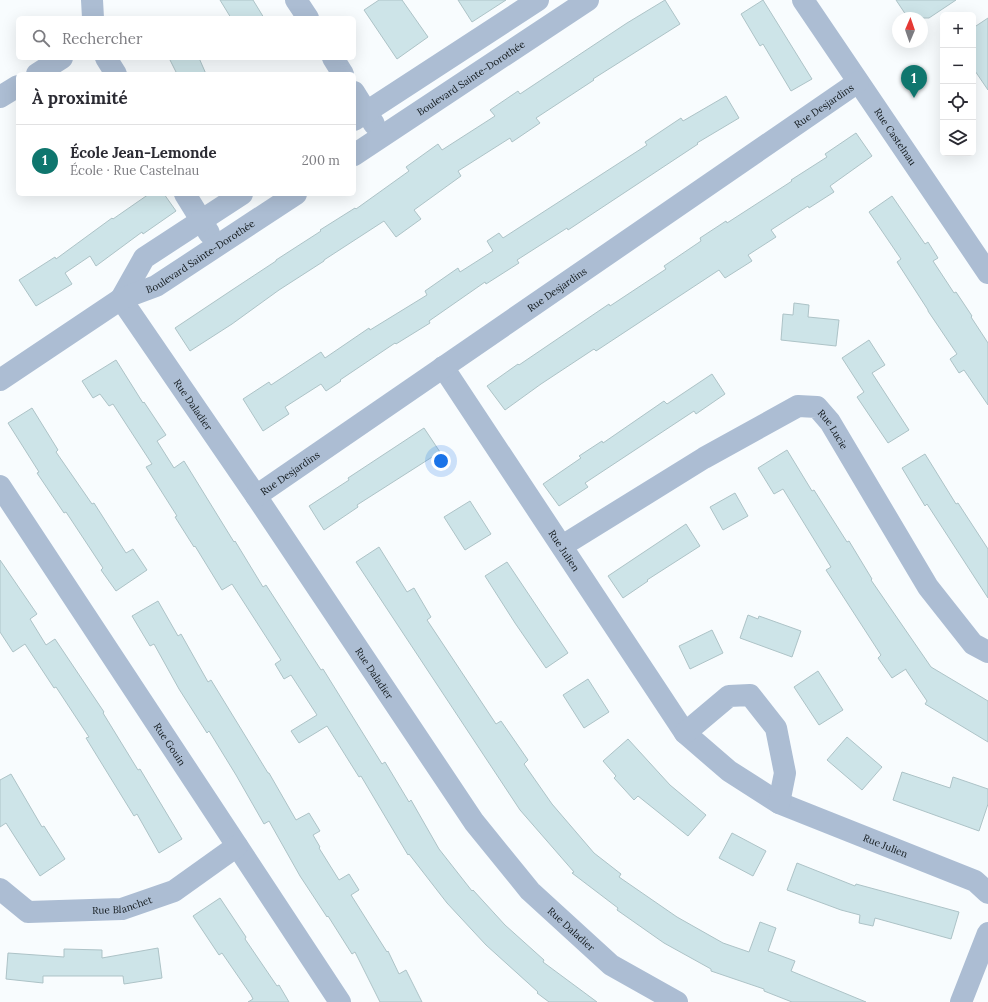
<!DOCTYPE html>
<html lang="fr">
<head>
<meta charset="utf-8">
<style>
	body { margin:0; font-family:Lora,serif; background:#f7f7f7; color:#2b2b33 }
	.controls { position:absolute; right:12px; top:12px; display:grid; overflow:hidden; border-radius:6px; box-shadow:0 4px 16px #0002 }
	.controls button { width:36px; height:36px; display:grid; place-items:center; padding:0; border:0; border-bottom:1px solid #e1e1e2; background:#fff; color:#2b2b33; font:20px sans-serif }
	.compass { position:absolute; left:892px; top:12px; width:36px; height:36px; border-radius:50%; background:#fff; box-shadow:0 4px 16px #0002; rotate:2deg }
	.you { position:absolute; left:441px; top:461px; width:14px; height:14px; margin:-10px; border:3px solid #fff; border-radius:50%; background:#1a73e8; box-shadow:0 0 0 6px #1a73e833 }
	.badge { display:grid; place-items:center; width:26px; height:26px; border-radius:50%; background:#0f766e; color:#fff; font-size:13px; font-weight:700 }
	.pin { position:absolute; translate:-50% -33px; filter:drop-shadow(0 1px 2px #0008) }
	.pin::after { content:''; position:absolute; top:21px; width:14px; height:12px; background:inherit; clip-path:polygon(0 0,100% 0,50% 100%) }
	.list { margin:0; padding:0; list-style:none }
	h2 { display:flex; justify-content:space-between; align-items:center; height:52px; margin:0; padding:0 16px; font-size:17px }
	h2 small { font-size:13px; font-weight:400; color:#7c7c81 }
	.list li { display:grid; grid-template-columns:26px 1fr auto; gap:12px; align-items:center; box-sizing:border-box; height:72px; padding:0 16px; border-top:1px solid #e1e1e2 }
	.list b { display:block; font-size:15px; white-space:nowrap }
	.list p { margin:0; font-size:13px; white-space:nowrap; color:#7c7c81 }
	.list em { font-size:13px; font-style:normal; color:#7c7c81 }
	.icon { flex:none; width:22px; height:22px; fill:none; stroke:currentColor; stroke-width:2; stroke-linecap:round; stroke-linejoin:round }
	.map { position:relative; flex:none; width:988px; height:1002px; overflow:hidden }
	.search { position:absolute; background:#fff; box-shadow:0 4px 16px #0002; left:16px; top:16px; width:340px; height:44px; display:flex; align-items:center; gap:10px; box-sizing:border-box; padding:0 14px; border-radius:6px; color:#7c7c81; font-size:15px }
	.panel { position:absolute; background:#fff; box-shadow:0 4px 16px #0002; left:16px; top:72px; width:340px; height:124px; border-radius:6px }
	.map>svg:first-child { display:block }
</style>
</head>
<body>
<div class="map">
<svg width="988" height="1002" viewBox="0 0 988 1002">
	<rect width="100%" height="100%" fill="#f8fcfe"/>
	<g fill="#cde4e8" stroke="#adc3c7">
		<path d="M220,0H253L264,18H231Z"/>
		<path d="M379,0H402L428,37L397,59L364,10Z"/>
		<path d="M458,0H506L472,22Z"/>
		<path d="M665,0L680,24L593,79L594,80L536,118L540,123L512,142L510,138L458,171L461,176L414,210L421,219L396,237L384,221L324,260V261L279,290L232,324L190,351L175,328L232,290L276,261V260L321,231L320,230L355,208L356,209L409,171L406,167L438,144L442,150L495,116L490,110L518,91L520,94L627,23Z"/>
		<path d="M763,0L812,79L791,91L763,44L760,46L741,14Z"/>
		<path d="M896,0H956L929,18H908Z"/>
		<path d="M988,18V90L973,68V28Z"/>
		<path d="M169,58H199L206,74H177Z"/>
		<path d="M726,96L739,118L697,143L698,144L568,230L567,228L517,260L519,263L486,284L485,282L429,321L430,323L396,344L395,343L340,380L341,381L326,391L321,384L285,407L289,414L263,431L243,399L269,382L271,385L321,352L325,358L369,328L370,330L427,295L425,291L458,268L460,272L493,251L487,241L499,233L503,238L647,145L645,142L681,118L683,121Z"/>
		<path d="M856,133L872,156L830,186L834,192L809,208L808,206L771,230L776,237L748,255L752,261L725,278L719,270L596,351L594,349L541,384L505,410L487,386L518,364L519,365L609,304L610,306L666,269L664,266L701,241L700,238L726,221L727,223L792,181L791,180L827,157L825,154Z"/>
		<path d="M149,194H164L176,211L143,234L142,232L96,266L90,256L65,273L72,284L36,306L19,280L55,257L56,259L112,218L113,219Z"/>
		<path d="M892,196L925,244L928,242L938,258L933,261L954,293L956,292L972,316L971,317L988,343V405L964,370L959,373L950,359L957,354L928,311V310L897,262L901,259L869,212Z"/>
		<path d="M794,303L809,305L808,317L839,320L836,346L781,340L783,314L793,315Z"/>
		<path d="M869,340L885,365L872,373L909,430L888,443L857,397L864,392L842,358Z"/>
		<path d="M116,360L143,403L144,402L166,435L157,441L174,468L184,461L234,542L235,541L263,587L266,585L321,670L323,669L382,764L385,762L409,802L411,800L439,849L472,891L473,890L505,925L544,960L543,962L597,1002H549L537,993L538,992L486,945L447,903L409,854L408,855L361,776L359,777L327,726L299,743L291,731L317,715L291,675L284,679L275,664L281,660L232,584L222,590L195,546L194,547L175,517L177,516L146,467L152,464L113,404L109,406L100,394L93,398L82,381Z"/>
		<path d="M712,374L725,394L696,414L694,411L585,483L588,487L559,506L543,484L581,458L579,456L602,441L603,443L664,401L667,404Z"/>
		<path d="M32,408L58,450L56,452L92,504L94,503L126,553L133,549L147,570L116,591L101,570L103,568L66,512L64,513L37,473L39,472L8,423Z"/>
		<path d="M424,428L440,452L357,505L358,507L324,530L309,506L349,480L348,478Z"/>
		<path d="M787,450L812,491L814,490L847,542L849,541L872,579L871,580L931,667L988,701V742L925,704L927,701L906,670V669L892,678L878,658L881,655L826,570L831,567L783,489L774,494L758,468Z"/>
		<path d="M925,454L956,504L958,503L988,549V598L927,504L925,506L902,468Z"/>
		<path d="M735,493L748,516L723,530L710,507Z"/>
		<path d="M470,501L491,534L465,550L444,517Z"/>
		<path d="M686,524L700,546L647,580L648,581L623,598L608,576Z"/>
		<path d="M379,547L407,592L414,588L431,617L427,620L496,724L501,721L528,760L524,764L552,804L594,853L621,874L619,877L677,917L723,943L749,952L760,922L776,928L768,951L795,961L791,971L866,1002H792L764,991V989L711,971V969L664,943L617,910L618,908L572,873L574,872L520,810L356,562Z"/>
		<path d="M0,560L37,614L30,619L46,645L55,639L104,712L103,713L138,770L140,769L182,839L159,853L137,814L134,816L86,738L89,737L56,687L54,688L25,644L13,652L0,632Z"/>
		<path d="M507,562L568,653L546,668L515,623L485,576Z"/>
		<path d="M158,601L178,636L181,634L208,682L211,680L268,773H269L296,820L309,813L320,831L313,835L320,847L319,848L339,880L349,874L359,890L351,895L387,952L388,951L399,974L406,970L422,1002H380L355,952L352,954L328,916L327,917L300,876L269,821L264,824L236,775L209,731L207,733L179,689L154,644L150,646L132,616Z"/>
		<path d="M748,615L758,619L759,616L801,631L792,657L740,638Z"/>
		<path d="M712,630L723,653L690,669L679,646Z"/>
		<path d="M818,671L843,710L819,725L794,687Z"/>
		<path d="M588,679L609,712L584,728L563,695Z"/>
		<path d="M847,737L882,767L862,790L827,760Z"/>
		<path d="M628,739L670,785L706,815L688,836L638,796L634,800L614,778L616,776L603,761Z"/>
		<path d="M902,772L950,788L953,777L988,789V804L979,831L893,800Z"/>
		<path d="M11,774L42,827L44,826L65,859L40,876L6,823L0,827V780Z"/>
		<path d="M732,833L766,851L753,876L719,858Z"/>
		<path d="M797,863L855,886L856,884L959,912L951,939L875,918L873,926L859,923L860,915L841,910L787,890Z"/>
		<path d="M220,898L246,937L245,939L277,986L279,985L289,1002H248L253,999L251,995L222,953L219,955L193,916Z"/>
		<path d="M158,948L162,978L124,984L123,976H43V983L6,979L8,953L64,957V949L102,950V958Z"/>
	</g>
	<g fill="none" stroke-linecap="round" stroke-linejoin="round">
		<g stroke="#acbdd3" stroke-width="22">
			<path d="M92,0L93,18"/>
			<path d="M296,0L308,18"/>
			<path id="s1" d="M803,0L988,273"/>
			<path d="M106,58L116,74"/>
			<path d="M333,58L343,74"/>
			<path d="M37,74L62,58"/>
			<path d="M354,92L374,124"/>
			<path d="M0,97L18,86"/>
			<path d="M354,120L538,0"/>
			<path id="s2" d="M354,155L588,0"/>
			<path d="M185,194L209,233"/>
			<path id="s3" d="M121,299L256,496L474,822L530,891L611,965L677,1002"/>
			<path d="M121,299L144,258L242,194"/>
			<path id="s4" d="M443,367L685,733L729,771L779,803L975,881L988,893"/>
			<path id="s5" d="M0,380L121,299L156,286L296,194"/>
			<path id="s6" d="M0,486L340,1002"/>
			<path id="s7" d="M256,496L858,82"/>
			<path id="s8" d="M562,546L704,458L798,406L817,407L830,422L928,587L973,644L988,652"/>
			<path d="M685,733L729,696L750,695L776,728L785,773L779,803"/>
			<path id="s9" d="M0,889L28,912L122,909L174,891L237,846"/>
			<path d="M961,1002L988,933"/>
		</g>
	</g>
	<g text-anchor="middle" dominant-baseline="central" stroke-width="3.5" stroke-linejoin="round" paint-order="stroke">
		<g font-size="10" fill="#12191c" stroke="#fff">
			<text stroke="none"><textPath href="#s2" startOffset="140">Boulevard Sainte-Dorothée</textPath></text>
			<text stroke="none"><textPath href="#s7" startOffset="689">Rue Desjardins</textPath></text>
			<text stroke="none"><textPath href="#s1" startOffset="165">Rue Castelnau</textPath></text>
			<text stroke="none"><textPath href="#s5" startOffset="236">Boulevard Sainte-Dorothée</textPath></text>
			<text stroke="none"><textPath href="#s7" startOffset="365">Rue Desjardins</textPath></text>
			<text stroke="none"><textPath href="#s3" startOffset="128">Rue Daladier</textPath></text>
			<text stroke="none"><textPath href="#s8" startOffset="321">Rue Lucie</textPath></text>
			<text stroke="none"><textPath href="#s7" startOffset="41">Rue Desjardins</textPath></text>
			<text stroke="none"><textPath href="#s4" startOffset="220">Rue Julien</textPath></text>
			<text stroke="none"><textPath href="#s3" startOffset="452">Rue Daladier</textPath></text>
			<text stroke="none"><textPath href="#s6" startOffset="309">Rue Gouin</textPath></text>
			<text stroke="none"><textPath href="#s4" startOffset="671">Rue Julien</textPath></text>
			<text stroke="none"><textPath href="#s9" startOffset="131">Rue Blanchet</textPath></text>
			<text stroke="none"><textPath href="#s3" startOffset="776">Rue Daladier</textPath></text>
		</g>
	</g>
</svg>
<div class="controls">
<button>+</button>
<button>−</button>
<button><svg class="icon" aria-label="locate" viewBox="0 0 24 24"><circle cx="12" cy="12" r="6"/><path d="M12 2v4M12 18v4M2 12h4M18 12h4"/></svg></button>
<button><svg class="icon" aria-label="layers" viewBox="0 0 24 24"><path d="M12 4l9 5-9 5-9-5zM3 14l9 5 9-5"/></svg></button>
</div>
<svg class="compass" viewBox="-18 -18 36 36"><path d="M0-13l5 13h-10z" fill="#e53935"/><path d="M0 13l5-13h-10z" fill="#7c7c81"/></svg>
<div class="you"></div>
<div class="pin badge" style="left:914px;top:98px">1</div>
<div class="search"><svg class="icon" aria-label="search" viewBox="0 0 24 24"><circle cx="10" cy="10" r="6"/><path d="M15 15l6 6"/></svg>Rechercher</div>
<section class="panel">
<h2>À proximité<small></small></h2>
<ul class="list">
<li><span class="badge">1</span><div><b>École Jean-Lemonde</b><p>École · Rue Castelnau</p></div><em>200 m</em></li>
</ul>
</section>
</div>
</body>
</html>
